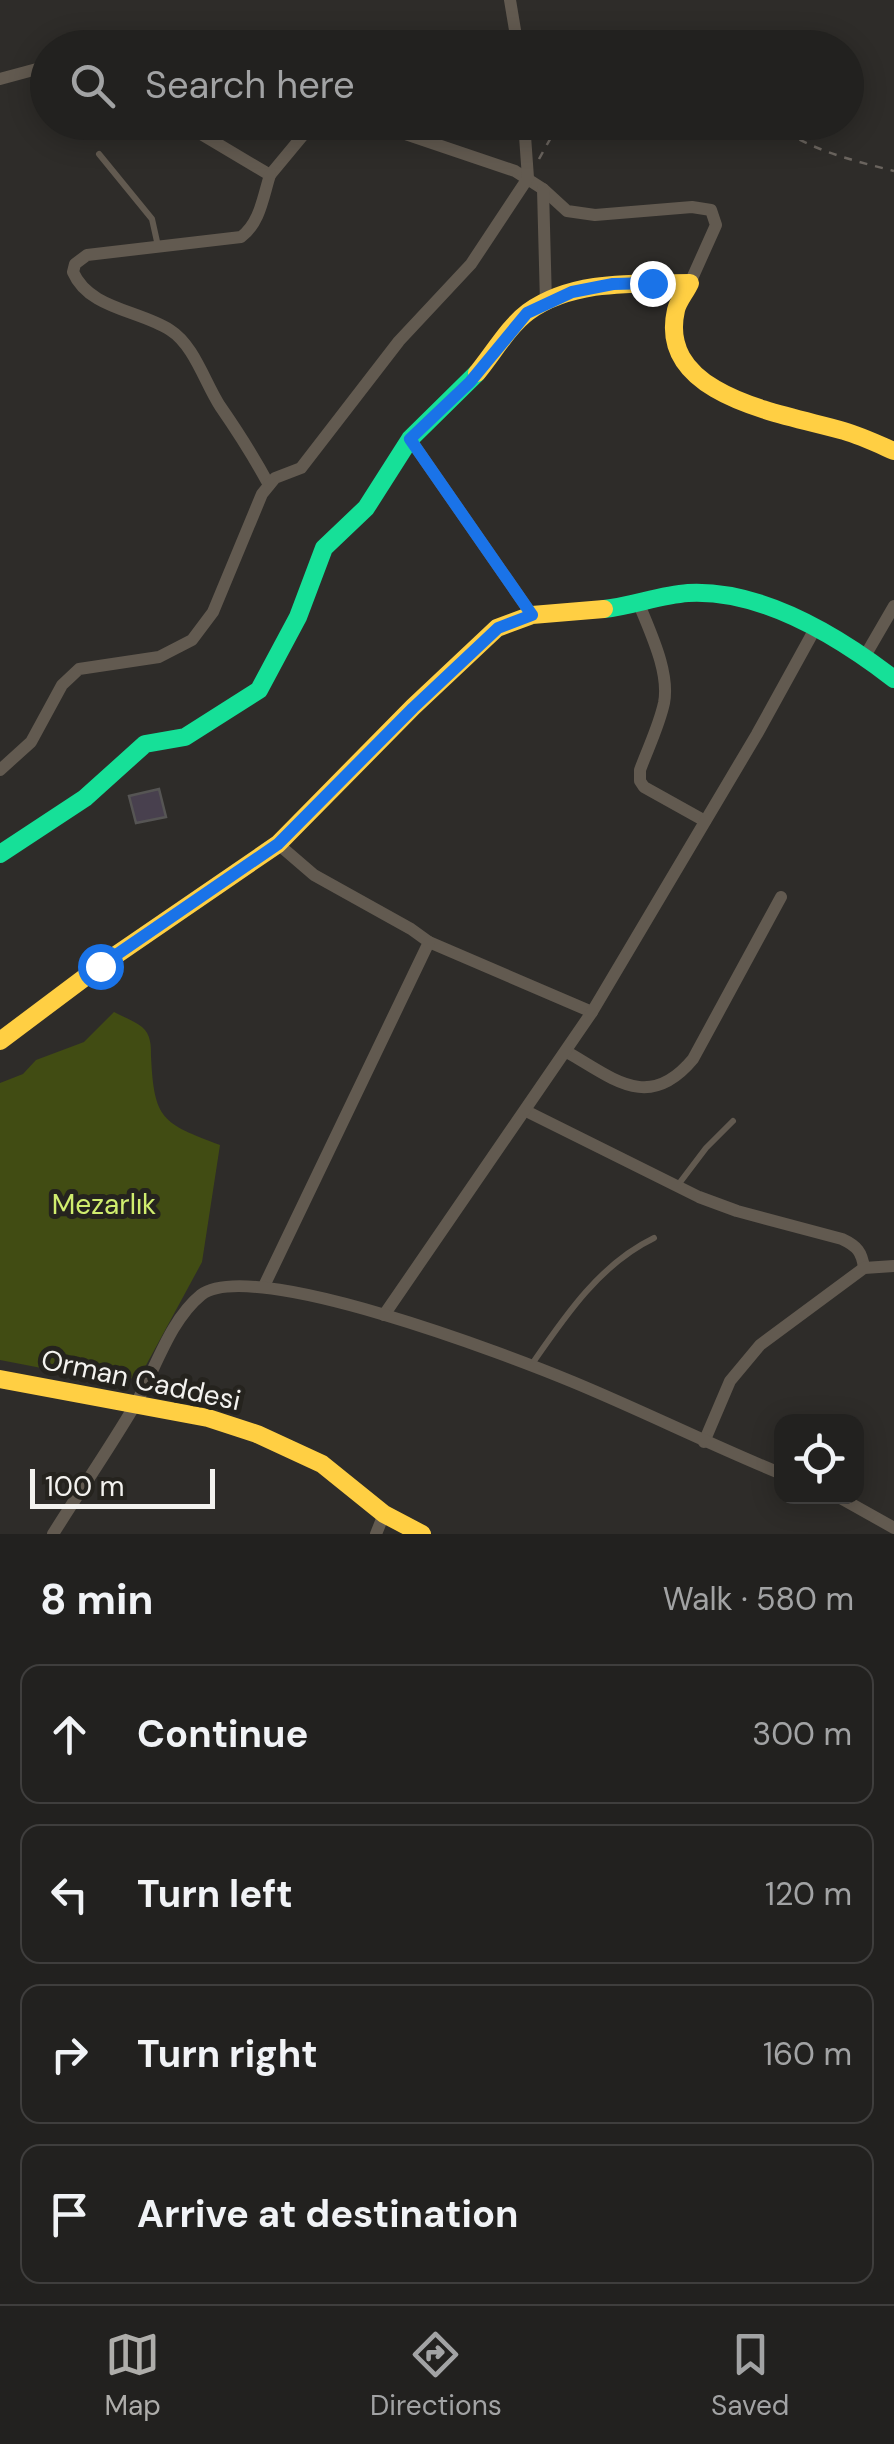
<!DOCTYPE html>
<html lang="en">
<head>
<meta charset="utf-8">
<style>
	body { margin:0; font-family:"DM Sans",sans-serif; background:#2a2928; color:#f1f3f6 }
	.controls { position:absolute; right:30px; bottom:30px; display:grid; overflow:hidden; border-radius:20px; box-shadow:0 5px 25px #0003 }
	.controls button { width:90px; height:90px; display:grid; place-items:center; padding:0; border:0; border-bottom:2px solid #3f3e3d; background:#22211f; color:#f1f3f6; font:50px sans-serif }
	.scale { position:absolute; left:30px; bottom:25px; width:185px; box-sizing:border-box; padding-left:10px; border:5px solid #f3f2ef; border-top:0; font-size:28px; line-height:35px; white-space:nowrap; color:#f3f2ef; -webkit-text-stroke:8px #25231e; paint-order:stroke }
	.stop { position:absolute; width:30px; height:30px; margin:-22px; border:8px solid #1a73e8; border-radius:50%; background:#fff }
	.stop.end { background:#1a73e8; border-color:#fff; box-shadow:0 2px 10px #0008 }
	.list { margin:0; padding:0; list-style:none }
	h2 { display:flex; justify-content:space-between; align-items:center; height:130px; margin:0; padding:0 40px; font-size:42px }
	h2 small { font-size:32px; font-weight:400; color:#a2a3a4 }
	.list li { display:grid; grid-template-columns:65px 1fr auto; gap:30px; align-items:center; box-sizing:border-box; height:140px; margin:0 20px 20px; padding:0 20px; border:2px solid #3f3e3d; border-radius:20px }
	.list b { display:block; font-size:38px; white-space:nowrap }
	.list em { font-size:32px; font-style:normal; color:#a2a3a4 }
	.icon { flex:none; width:55px; height:55px; fill:none; stroke:currentColor; stroke-width:2; stroke-linecap:round; stroke-linejoin:round }
	.map { position:relative; flex:none; width:894px; height:1534px; overflow:hidden }
	.search { position:absolute; background:#22211f; box-shadow:0 5px 25px #0003; left:30px; right:30px; top:30px; height:110px; display:flex; align-items:center; gap:25px; box-sizing:border-box; padding:0 35px; border-radius:55px; color:#a2a3a4; font-size:38px }
	.sheet { height:770px; background:#22211f }
	nav { display:flex; justify-content:space-around; align-items:center; box-sizing:border-box; height:140px; border-top:2px solid #3f3e3d; background:#22211f; font-size:28px; color:#a2a3a4 }
	nav a { display:grid; justify-items:center; gap:5px }
	nav .on { color:#aeadaa }
	.map>svg:first-child { display:block }
</style>
</head>
<body>
<div class="map">
<svg width="894" height="1534" viewBox="0 0 894 1534">
	<rect width="100%" height="100%" fill="#2e2c29"/>
	<path fill="#414c13" d="M114,1012C123,1017 135,1021 142,1027C151,1035 151,1045 151,1056C154,1120 162,1123 220,1145L202,1262L144,1369L124,1384L0,1360V1083L23,1074L36,1060L84,1042Z"/>
	<path fill="#48404e" stroke="#565554" stroke-width="2.5" d="M159,789L166,817L136,823L129,796Z"/>
	<g fill="none" stroke-linecap="round" stroke-linejoin="round">
		<g stroke="#6a645e" stroke-width="2.5" stroke-dasharray="8 8" stroke-linecap="butt">
			<path d="M773,122C804,149 855,161 894,171"/>
			<path d="M539,159L554,132L565,122"/>
		</g>
		<g stroke="#625a50" stroke-width="6">
			<path d="M99,154L152,219L158,246"/>
			<path d="M678,1185L706,1148L733,1121"/>
			<path d="M532,1364C565,1316 600,1264 654,1238"/>
		</g>
		<g stroke="#625a50" stroke-width="12">
			<path d="M510,0L518,48"/>
			<path d="M0,79L48,66"/>
			<path d="M181,122L270,175L314,122"/>
			<path d="M370,122L515,171L543,189L567,211L595,215L692,207L711,210L716,225L690,283"/>
			<path d="M543,189L546,303"/>
			<path d="M410,439L532,615"/>
			<path d="M269,485C254,457 238,432 220,406C205,383 194,345 170,330C139,310 89,309 73,272L75,264L87,255L241,237C260,223 263,197 270,175"/>
			<path d="M639,604C650,632 670,672 664,703C659,726 648,748 640,770V781L644,787L705,821"/>
			<path d="M865,656L894,606"/>
			<path d="M0,770L31,742L62,685L79,669L159,657L192,640L213,612L262,494L275,478L301,468L399,341L471,264L528,178L524,122"/>
			<path d="M429,942L592,1012"/>
			<path d="M567,1052C614,1079 649,1112 693,1059L781,897"/>
			<path d="M526,1111L699,1197L737,1211L842,1239C857,1246 862,1252 864,1268"/>
			<path d="M264,1286L429,942L411,929L314,875L278,844"/>
			<path d="M384,1315L592,1012L757,734L816,627"/>
			<path d="M704,1442L730,1381L760,1345L864,1268L894,1266"/>
			<path d="M837,1496L894,1528"/>
			<path d="M53,1534C80,1491 109,1449 135,1405C155,1371 169,1321 201,1295C251,1256 513,1357 573,1382C643,1411 711,1445 782,1474"/>
			<path d="M376,1534L384,1514"/>
		</g>
		<g stroke="#16e098" stroke-width="18">
			<path d="M604,609C632,606 660,595 688,593C762,589 838,636 894,679"/>
			<path d="M0,854L85,798L145,744L185,737L259,690L298,617L324,548L366,508L410,439L477,373"/>
		</g>
		<g stroke="#ffcf43" stroke-width="18">
			<path d="M477,373C492,355 509,326 528,312C574,279 636,284 690,283C686,292 678,301 676,310C656,398 787,414 844,431C861,436 878,444 894,451"/>
			<path d="M0,1041L100,966L278,844L413,707L497,628L532,615L604,609"/>
			<path d="M0,1379L208,1418L257,1434L322,1464L384,1514L422,1534"/>
		</g>
	</g>
	<g fill="none" stroke-linecap="round" stroke-linejoin="round">
		<path stroke="#1a73e8" stroke-width="12" d="M100,966L278,844L413,708L498,628L532,615L410,439L470,382L527,313L572,292L613,284L652,283"/>
	</g>
	<g text-anchor="middle" dominant-baseline="central" stroke-width="10" stroke-linejoin="round" paint-order="stroke">
		<g font-size="28" fill="#d0ed6e" stroke="#25231e">
			<text x="104" y="1204">Mezarlık</text>
		</g>
		<g font-size="28" fill="#f3f2ef" stroke="#25231e">
			<text transform="translate(141 1380) rotate(12)">Orman Caddesi</text>
		</g>
	</g>
</svg>
<div class="controls">
<button><svg class="icon" aria-label="locate" viewBox="0 0 24 24"><circle cx="12" cy="12" r="6"/><path d="M12 2v4M12 18v4M2 12h4M18 12h4"/></svg></button>
</div>
<div class="scale">100 m</div>
<div class="stop" style="left:100px;top:966px"></div>
<div class="stop end" style="left:652px;top:283px"></div>
<div class="search"><svg class="icon" aria-label="search" viewBox="0 0 24 24"><circle cx="10" cy="10" r="6"/><path d="M15 15l6 6"/></svg>Search here</div>
</div>
<section class="sheet">
<h2>8 min<small>Walk · 580 m</small></h2>
<ul class="list">
<li><svg class="icon" aria-label="ahead" viewBox="0 0 24 24"><path d="M12 20V5M6 11l6-6 6 6"/></svg><div><b>Continue</b></div><em>300 m</em></li>
<li><svg class="icon" aria-label="left" viewBox="0 0 24 24"><path d="M17 20v-9H6M10 6l-5 5 5 5"/></svg><div><b>Turn left</b></div><em>120 m</em></li>
<li><svg class="icon" aria-label="right" viewBox="0 0 24 24"><path d="M7 20v-9h11M14 6l5 5-5 5"/></svg><div><b>Turn right</b></div><em>160 m</em></li>
<li><svg class="icon" aria-label="arrive" viewBox="0 0 24 24"><path d="M6 21V4h12l-3 4 3 4H6"/></svg><div><b>Arrive at destination</b></div></li>
</ul>
</section>
<nav>
<a class="on"><svg class="icon" aria-label="map" viewBox="0 0 24 24"><path d="M3 6l6-2 6 2 6-2v14l-6 2-6-2-6 2zM9 4v14M15 6v14"/></svg>Map</a>
<a><svg class="icon" aria-label="directions" viewBox="0 0 24 24"><path d="M12 3l9 9-9 9-9-9zM9 14v-3h6M13 9l2 2-2 2"/></svg>Directions</a>
<a><svg class="icon" aria-label="saved" viewBox="0 0 24 24"><path d="M7 4h10v16l-5-4-5 4z"/></svg>Saved</a>
</nav>
</body>
</html>
